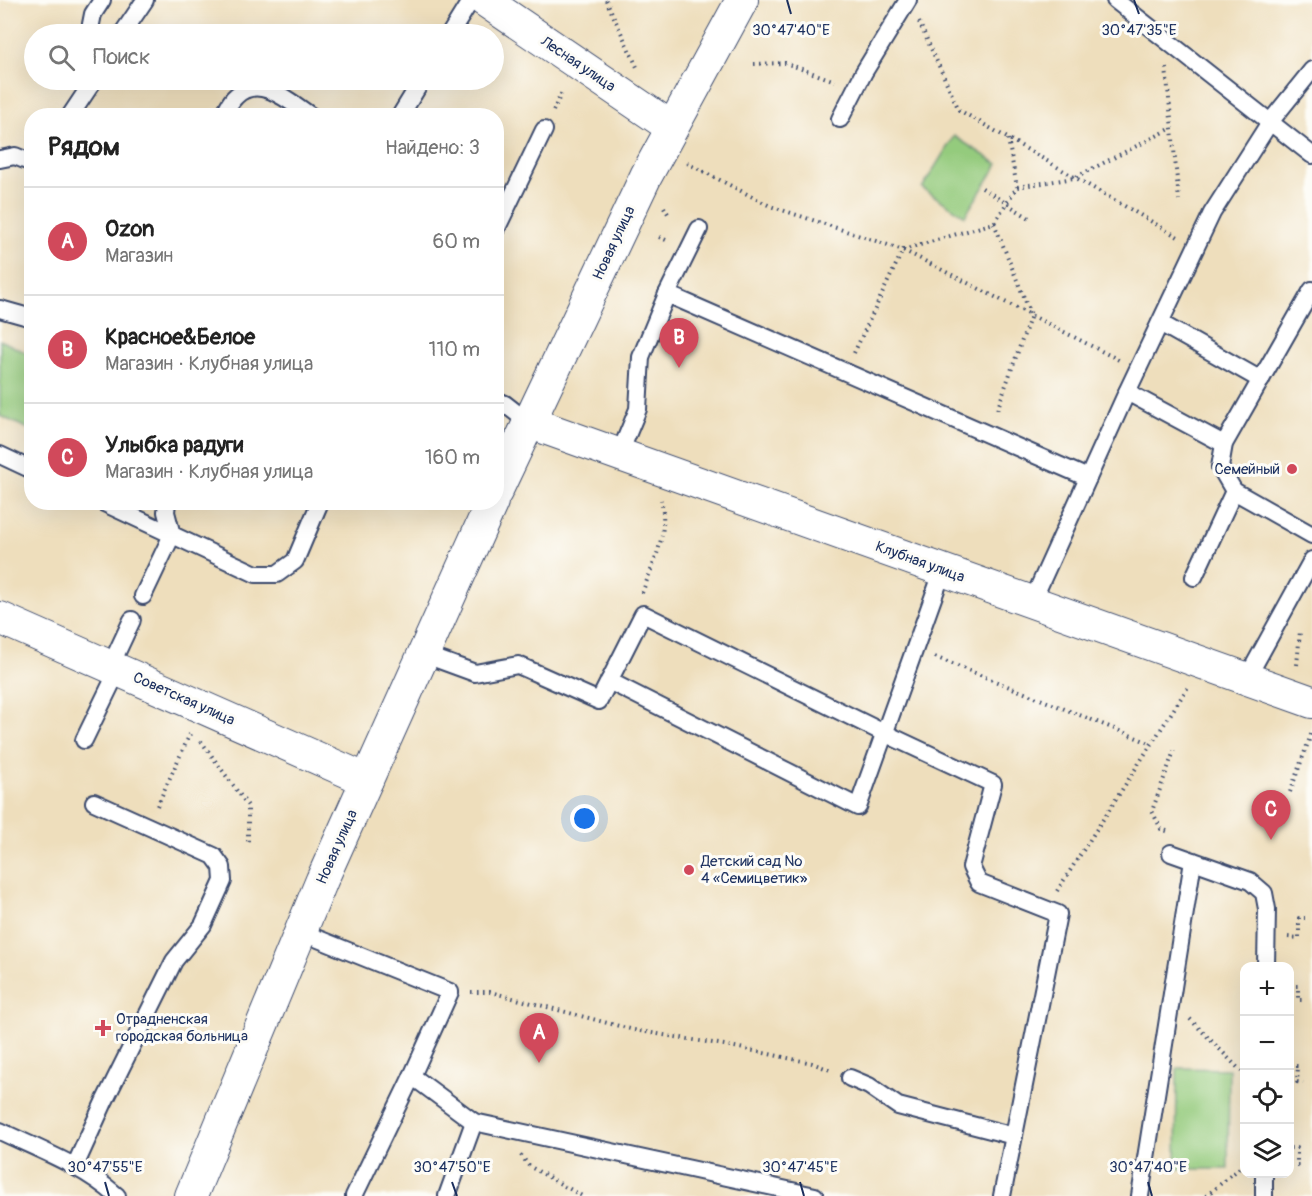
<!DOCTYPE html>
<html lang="ru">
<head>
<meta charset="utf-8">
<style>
	body { margin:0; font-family:Pangolin,sans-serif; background:#f2f2f2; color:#222 }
	.controls { position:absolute; right:18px; bottom:18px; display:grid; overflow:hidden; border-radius:12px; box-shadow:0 6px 24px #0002 }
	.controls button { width:54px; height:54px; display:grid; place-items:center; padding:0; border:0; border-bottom:2px solid #e0e0e0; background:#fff; color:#222; font:30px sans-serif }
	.you { position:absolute; left:585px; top:819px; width:21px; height:21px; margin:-15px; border:4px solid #fff; border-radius:50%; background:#1a73e8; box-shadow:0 0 0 9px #1a73e833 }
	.badge { display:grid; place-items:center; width:39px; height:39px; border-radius:50%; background:#d1495b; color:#fff; font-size:20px; font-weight:700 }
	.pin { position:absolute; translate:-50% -50px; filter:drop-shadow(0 2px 3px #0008) }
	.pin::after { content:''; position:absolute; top:32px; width:21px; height:18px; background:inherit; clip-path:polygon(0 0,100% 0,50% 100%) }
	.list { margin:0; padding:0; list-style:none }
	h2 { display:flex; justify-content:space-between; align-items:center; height:78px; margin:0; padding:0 24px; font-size:26px }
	h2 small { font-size:20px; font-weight:400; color:#767676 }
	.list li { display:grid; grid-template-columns:39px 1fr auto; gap:18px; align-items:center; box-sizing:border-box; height:108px; padding:0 24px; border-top:2px solid #e0e0e0 }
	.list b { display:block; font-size:22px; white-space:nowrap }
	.list p { margin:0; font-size:20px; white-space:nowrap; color:#767676 }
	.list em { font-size:20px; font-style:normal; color:#767676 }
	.icon { flex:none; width:33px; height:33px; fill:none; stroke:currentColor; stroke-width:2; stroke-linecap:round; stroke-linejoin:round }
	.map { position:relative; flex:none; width:1312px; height:1196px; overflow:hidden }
	.search { position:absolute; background:#fff; box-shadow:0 6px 24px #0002; left:24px; top:24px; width:480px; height:66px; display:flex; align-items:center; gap:15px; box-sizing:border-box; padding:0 21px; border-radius:33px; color:#767676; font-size:22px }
	.panel { position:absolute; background:#fff; box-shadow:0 6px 24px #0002; left:24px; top:108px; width:480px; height:402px; border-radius:24px }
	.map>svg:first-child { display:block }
</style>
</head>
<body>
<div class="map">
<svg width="1312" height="1196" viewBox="0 0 1312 1196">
	<rect width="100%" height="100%" fill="#fdfcf7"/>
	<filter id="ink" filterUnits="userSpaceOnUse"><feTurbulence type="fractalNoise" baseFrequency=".0167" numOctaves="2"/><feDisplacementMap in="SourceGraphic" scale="12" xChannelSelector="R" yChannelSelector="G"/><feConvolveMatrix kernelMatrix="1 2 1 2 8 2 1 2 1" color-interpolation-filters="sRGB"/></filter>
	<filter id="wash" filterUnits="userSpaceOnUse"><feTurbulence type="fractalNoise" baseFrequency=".008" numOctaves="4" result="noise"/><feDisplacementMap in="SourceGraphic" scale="24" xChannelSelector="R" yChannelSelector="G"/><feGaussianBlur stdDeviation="1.35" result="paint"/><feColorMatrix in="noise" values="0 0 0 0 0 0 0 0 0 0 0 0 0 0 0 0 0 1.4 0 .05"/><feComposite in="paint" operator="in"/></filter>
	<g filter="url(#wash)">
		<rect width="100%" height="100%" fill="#eedebc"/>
		<g fill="#94cb7d" stroke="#587d6e" stroke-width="1.5">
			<path d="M954,136L998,164L965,216L922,188Z"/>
			<path d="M0,340L31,355V430L0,416Z"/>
			<path d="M1177,1068L1229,1069L1228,1169H1176Z"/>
		</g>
	</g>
	<g filter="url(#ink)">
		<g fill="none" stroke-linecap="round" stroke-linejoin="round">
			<defs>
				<g id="lane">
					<path d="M1115,0L1270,122L1212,213L1127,392"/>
					<path d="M89,34L93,14L102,0"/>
					<path d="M122,34L145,0"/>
					<path d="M450,34L471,0"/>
					<path d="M1312,70L1270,122L1312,155"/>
					<path d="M70,116L94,80"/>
					<path d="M223,116C227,109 230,101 236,96C259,73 290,102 311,116"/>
					<path d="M400,116L422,80"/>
					<path d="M840,119L864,72L908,0"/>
					<path d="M0,159L15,156L32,163"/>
					<path d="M699,229L667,294L1088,478"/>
					<path d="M496,230L544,130"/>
					<path d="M1312,290L1224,444L1220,467L1234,491L1312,535"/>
					<path d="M0,309L32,318"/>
					<path d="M1160,323L1261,380"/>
					<path d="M496,400L505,404L528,422"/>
					<path d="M0,455L32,470"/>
					<path d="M619,455L638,409L641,357L667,294"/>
					<path d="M102,502L256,574H277L295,561L320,502"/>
					<path d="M1194,577L1234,491"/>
					<path d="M143,596L172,535L166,512L167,502"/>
					<path d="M1032,602L1127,392L1224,444"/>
					<path d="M423,654L475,673L518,665L599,701L643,614L884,733L993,784L971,867L979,883L1058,914L1002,1196"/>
					<path d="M110,667L132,620"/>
					<path d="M1247,678L1312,560"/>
					<path d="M609,681L858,807L943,570"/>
					<path d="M84,740L118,670"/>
					<path d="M1171,853L1250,881L1264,893L1267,909L1266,966"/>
					<path d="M301,932L450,992L412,1076L474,1122L815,1196"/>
					<path d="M850,1078L869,1086L898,1106L1014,1136"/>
					<path d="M0,1131C40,1150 84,1166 117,1196"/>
					<path d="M75,1166L104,1102L174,961L203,925L223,881L222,867L214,856L94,802"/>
					<path d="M354,1196L412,1076"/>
					<path d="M447,1196L474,1122"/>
					<path d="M1140,1196L1193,861"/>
					<path d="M1264,1196V1174"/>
				</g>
				<g id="street">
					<path d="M484,0L671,127"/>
					<path d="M528,422L1312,702"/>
					<path d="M496,492L646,176L742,0"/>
					<path d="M0,618L367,780"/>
					<path d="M191,1196L322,880L492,502"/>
				</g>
			</defs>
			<use href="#lane" stroke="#3b496c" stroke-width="20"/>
			<use href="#street" stroke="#3b496c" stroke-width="34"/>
			<g stroke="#3b496c" stroke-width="4" stroke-dasharray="1.5 4.5" stroke-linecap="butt">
				<path d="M606,0L637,67"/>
				<path d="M919,22L959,110L1178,237"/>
				<path d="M754,64L785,63L835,81"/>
				<path d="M1166,68L1179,200"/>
				<path d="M553,111L563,90"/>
				<path d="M1008,139L1017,187"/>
				<path d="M687,163L770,206L903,250L1119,360"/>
				<path d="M982,188L1031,219"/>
				<path d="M664,207L670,217"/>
				<path d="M994,223L1031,315L996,413"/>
				<path d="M659,237L668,241"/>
				<path d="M854,353L903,250L994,223L1017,187L1074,178L1172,128"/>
				<path d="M642,593C654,561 669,534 661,500"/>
				<path d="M935,657L1152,744"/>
				<path d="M1297,665L1300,631"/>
				<path d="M201,741L248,806V842"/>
				<path d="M1290,792L1312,732"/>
				<path d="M157,806L190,734"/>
				<path d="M1167,831L1161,829L1152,811L1174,751"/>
				<path d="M1057,891L1188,687"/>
				<path d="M1288,937L1299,938V918H1305"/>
				<path d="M1290,986H1298V1000H1304"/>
				<path d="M471,992H490L634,1030L730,1046L812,1063L830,1070"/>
				<path d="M1190,1019L1244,1074"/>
				<path d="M1290,1066H1298L1297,1082L1303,1083"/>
				<path d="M1290,1148H1297V1165H1302"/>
				<path d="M521,1155L529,1166L582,1196"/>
				<path d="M1206,1196L1242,1166"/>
			</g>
			<use href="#lane" stroke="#fff" stroke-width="16"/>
			<use href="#street" stroke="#fff" stroke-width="32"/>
		</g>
	</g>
	<path fill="none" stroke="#1b2f5e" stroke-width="2" d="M787,0L791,14M1134,0L1139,14M105,1182L109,1196M452,1182L457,1196M800,1182L804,1196M1148,1182L1152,1196"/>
	<g fill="#d1495b" stroke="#fdfcf7" stroke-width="2">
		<circle cx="1292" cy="469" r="6"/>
		<circle cx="689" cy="870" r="6"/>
		<path d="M100 1019h6v6h6v6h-6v6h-6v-6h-6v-6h6z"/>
	</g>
	<g text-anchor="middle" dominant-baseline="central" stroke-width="6" stroke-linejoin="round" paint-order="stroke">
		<g font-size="15" fill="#1b2f5e" stroke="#fdfcf7">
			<text transform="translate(578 64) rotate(34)">Лесная улица</text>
			<text transform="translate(614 243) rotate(-65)">Новая улица</text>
			<text transform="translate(920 562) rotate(20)">Клубная улица</text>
			<text transform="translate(184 699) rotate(24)">Советская улица</text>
			<text transform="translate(337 847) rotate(-66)">Новая улица</text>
		</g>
		<g font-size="15" fill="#1b2f5e" stroke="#fdfcf7" text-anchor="start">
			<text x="1280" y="469" text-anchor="end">Семейный</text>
			<text x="701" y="861">Детский сад №<tspan x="701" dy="17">4 «Семицветик»</tspan></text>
			<text x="116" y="1019">Отрадненская<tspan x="116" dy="17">городская больница</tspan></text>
		</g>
	</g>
	<g font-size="15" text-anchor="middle" fill="#1b2f5e" stroke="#fdfcf7" stroke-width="6" stroke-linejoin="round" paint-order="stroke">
		<text x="791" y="35">30°47'40"E</text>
		<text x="1139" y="35">30°47'35"E</text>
		<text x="105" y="1172">30°47'55"E</text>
		<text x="452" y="1172">30°47'50"E</text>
		<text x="800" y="1172">30°47'45"E</text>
		<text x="1148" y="1172">30°47'40"E</text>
	</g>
</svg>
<div class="controls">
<button>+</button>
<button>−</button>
<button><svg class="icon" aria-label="locate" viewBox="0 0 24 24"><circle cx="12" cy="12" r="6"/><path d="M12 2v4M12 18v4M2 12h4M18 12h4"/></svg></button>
<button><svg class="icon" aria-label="layers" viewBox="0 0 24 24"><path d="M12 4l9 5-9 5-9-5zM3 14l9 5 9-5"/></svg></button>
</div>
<div class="you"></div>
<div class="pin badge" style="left:539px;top:1063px">A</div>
<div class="pin badge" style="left:679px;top:368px">B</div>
<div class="pin badge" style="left:1271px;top:840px">C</div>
<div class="search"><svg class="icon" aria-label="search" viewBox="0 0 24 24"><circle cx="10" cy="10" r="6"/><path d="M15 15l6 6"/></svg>Поиск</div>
<section class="panel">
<h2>Рядом<small>Найдено: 3</small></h2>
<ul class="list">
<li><span class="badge">A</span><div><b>Ozon</b><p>Магазин</p></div><em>60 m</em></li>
<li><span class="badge">B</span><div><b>Красное&amp;Белое</b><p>Магазин · Клубная улица</p></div><em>110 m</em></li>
<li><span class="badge">C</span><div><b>Улыбка радуги</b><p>Магазин · Клубная улица</p></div><em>160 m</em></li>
</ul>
</section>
</div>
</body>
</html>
